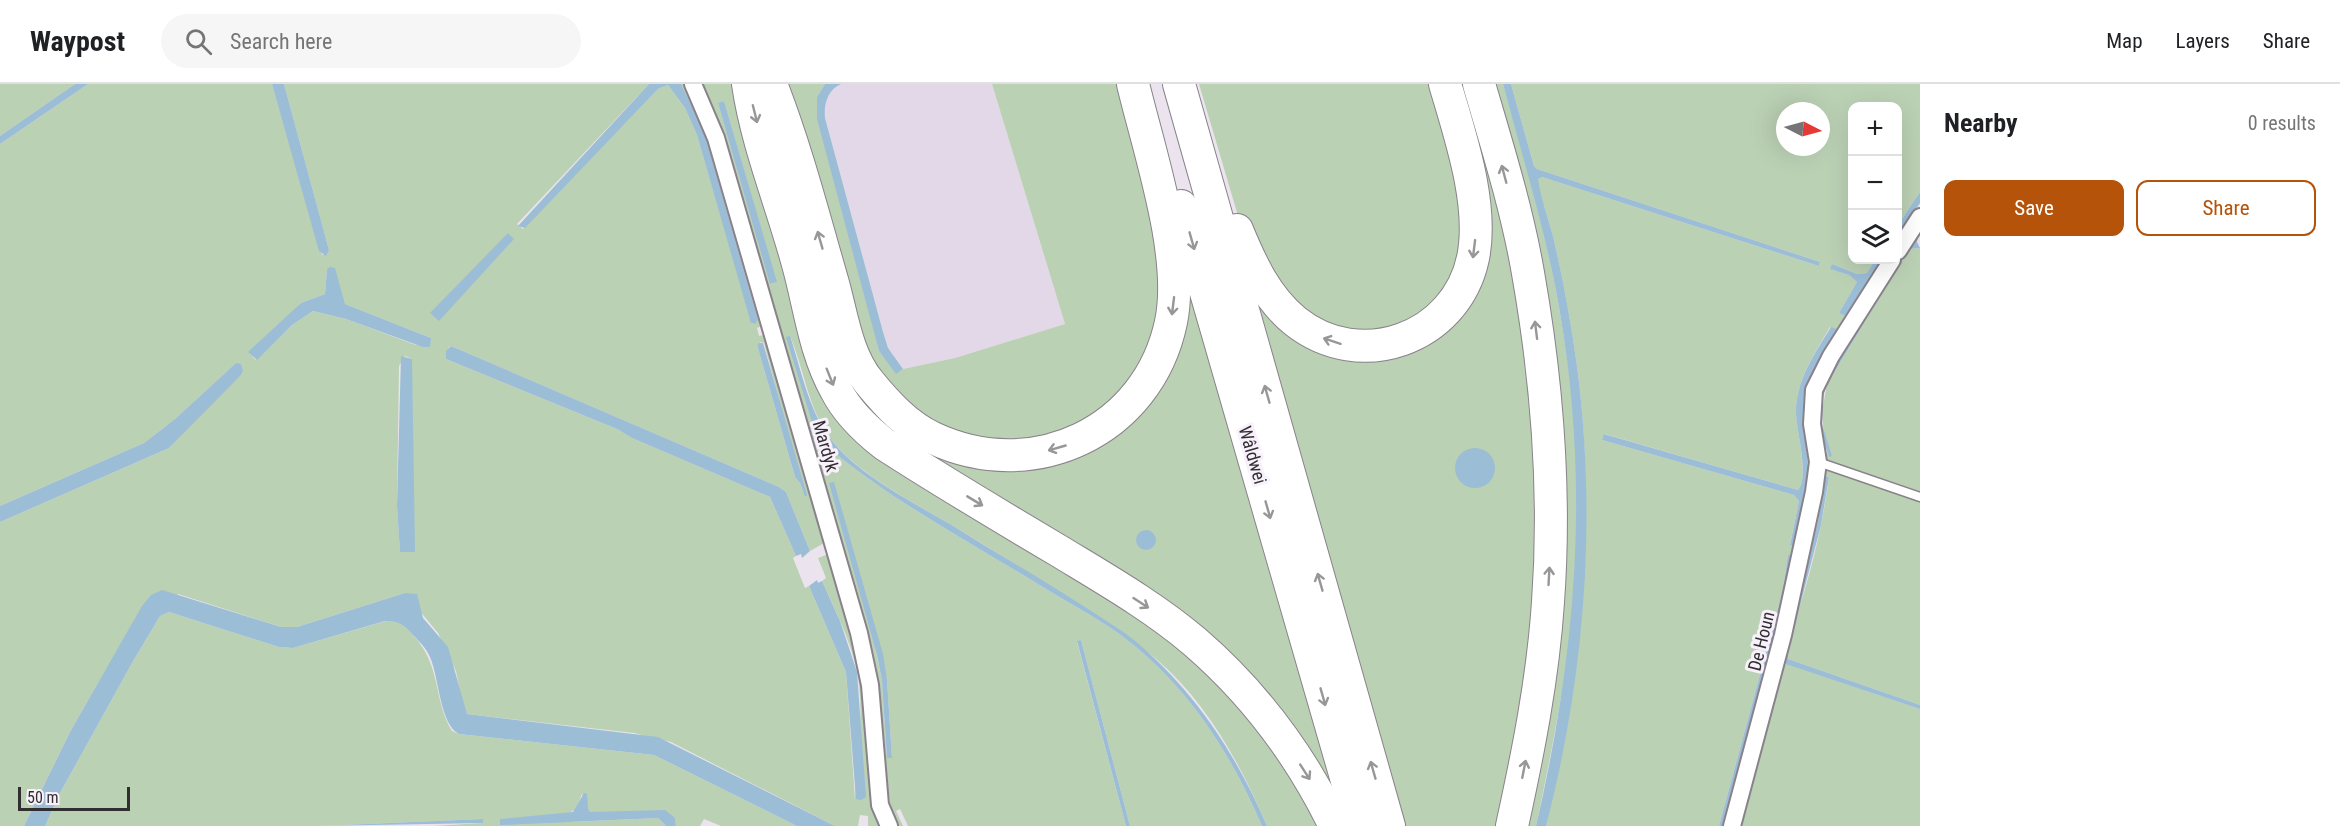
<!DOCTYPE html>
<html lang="en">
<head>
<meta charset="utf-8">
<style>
	body { margin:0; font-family:"Roboto Condensed",sans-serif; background:#f6f6f6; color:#202124 }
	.controls { position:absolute; right:18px; top:18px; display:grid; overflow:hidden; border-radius:12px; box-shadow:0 6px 24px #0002 }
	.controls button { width:54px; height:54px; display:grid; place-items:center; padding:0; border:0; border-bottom:2px solid #e0e0e0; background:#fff; color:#202124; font:30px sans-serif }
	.compass { position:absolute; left:1776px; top:18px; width:54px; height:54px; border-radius:50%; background:#fff; box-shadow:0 6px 24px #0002; rotate:96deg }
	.scale { position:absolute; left:18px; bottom:15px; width:112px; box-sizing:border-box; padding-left:6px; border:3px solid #302e31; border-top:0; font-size:16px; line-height:21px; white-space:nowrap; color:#302e31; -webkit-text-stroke:4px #f8f1fb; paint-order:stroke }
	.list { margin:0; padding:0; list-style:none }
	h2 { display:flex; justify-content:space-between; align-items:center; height:78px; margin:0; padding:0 24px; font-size:26px }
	h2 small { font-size:20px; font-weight:400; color:#757577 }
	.actions { display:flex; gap:12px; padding:18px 24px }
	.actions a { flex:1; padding:14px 0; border:2px solid #b45309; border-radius:12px; text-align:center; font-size:21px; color:#b45309 }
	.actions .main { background:#b45309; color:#fff }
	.icon { flex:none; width:33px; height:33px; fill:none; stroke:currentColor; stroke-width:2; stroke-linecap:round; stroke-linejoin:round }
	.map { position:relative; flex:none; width:1920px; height:742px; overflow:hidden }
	header { display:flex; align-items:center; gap:36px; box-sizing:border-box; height:84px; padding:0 30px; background:#fff; border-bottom:2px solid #e0e0e0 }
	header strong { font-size:28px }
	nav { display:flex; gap:33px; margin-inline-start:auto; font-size:21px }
	.search { width:420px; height:54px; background:#f6f6f6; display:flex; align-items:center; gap:15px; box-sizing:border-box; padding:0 21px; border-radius:33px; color:#757577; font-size:22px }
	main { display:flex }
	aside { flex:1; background:#fff }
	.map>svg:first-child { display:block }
</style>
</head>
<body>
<header>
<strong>Waypost</strong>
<div class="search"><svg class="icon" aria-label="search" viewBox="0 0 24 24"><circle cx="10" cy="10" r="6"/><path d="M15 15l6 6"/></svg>Search here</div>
<nav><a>Map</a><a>Layers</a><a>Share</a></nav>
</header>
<main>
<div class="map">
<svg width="1920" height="742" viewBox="0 0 1920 742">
	<rect width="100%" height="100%" fill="#ebe4ee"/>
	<path fill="#e3d8e8" d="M841,0H992L1065,240L955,274L903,285L888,264L883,248L825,34L826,15L830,8Z"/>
	<g fill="#bbd1b4" fill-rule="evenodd">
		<path d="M0,0H75L0,52Z"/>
		<path d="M88,0H272L322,171L329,166L284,0H649L517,140L523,145L658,5L668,1L685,24L697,51L752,240L758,236L704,47L681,0H689L693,7L764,241L757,244L759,252L768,250L826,458L810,467L786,408L779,403L451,262L449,263L446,275L617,345L632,354L770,413L796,472L793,474L805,504L809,502L846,588L855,715C857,674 865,628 857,588C851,557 835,526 822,497L826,494L818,474L826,471L833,473L856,550L885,742H868V732L860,731L858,742H835L671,658L634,649L467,630L463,621L456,587L438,549L405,509L297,543H281L178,510L108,582L70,648L24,742H0V438L169,364L243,287L236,279L175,335L144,359L0,422V60ZM327,185L345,220L431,254L416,261L346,235L313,227L292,241L256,276L252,272L301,219L325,210ZM761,258L764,259L805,413L800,399L795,393L757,261ZM405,272L412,275V301L400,467L397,422L399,282Z"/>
		<path d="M698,0H739L833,307L1224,593L1328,742H1267C1241,681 1207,618 1155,574C1141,562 1125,553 1110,542C1058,506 1004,473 950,440C912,418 855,388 829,353C808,323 804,285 790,252L820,364L831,366C897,420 973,460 1046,505C1074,522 1105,538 1131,559C1191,607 1232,672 1262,742H1130L1081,556L1077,558L1126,742H908L900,725L896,727L903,742H893L874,601ZM724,17L776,198L771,200L718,19ZM870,538L887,596L892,674H887L882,597Z"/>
		<path d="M766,0L863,298L990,375L1136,320L1177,153L1342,720L1267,626L896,361L854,318Z"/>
		<path d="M786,0H825L817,13L879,267L896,289L903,285L955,274L1065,240L992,0H1128L1169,208L1132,308L1037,363L934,346L871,289Z"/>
		<path d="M1199,0H1436L1468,120L1456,204L1395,253L1306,238L1241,142Z"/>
		<path d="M1454,0H1470L1519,184L1545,464L1504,742H1401L1244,176L1352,267L1465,216Z"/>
		<path d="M1488,0H1503C1524,76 1547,151 1560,229C1576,322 1583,420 1574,514C1567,591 1552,666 1536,742H1523L1561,512Z"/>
		<path d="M1511,0H1920V108L1898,141V22H1852V176H1875L1867,189L1857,190L1832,180L1831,185L1849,191L1857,198L1839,229L1845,232L1882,176H1888C1863,214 1826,260 1812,304C1801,337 1817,373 1811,407C1793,520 1759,631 1729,742H1724L1781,534L1793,472H1788L1783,506L1719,742H1546C1579,583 1598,444 1577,282C1571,239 1563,195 1553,152C1548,133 1541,115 1537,95L1542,93L1819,182L1820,178L1537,85L1534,82ZM1785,27H1821V63H1785ZM1830,243L1837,246L1806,304L1803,328L1809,393L1795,461L1790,460L1799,417L1794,411L1602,356L1605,350L1798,406C1810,392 1796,347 1796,328C1796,296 1815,269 1830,243Z"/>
		<path d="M1920,138V142C1896,178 1872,214 1850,251C1840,266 1829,282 1822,299C1816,316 1814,362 1831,372L1824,351L1822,328L1827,300L1909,165L1920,164V409C1897,402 1846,391 1829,377C1804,357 1815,310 1826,286Z"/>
		<path d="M1825,386L1920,416V621L1788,575V569L1785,568L1788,580L1920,625V742H1736ZM1825,392L1829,393C1822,448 1807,503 1789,555L1818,438Z"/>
		<path d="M169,528L279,563L293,564L386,537C399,537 404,541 413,551C442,582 433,616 452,647L459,650L654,671L797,742H721L704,735L700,742H676L675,734L590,728L582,710L576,725L566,731L500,735L570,738L658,734L666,742H433L483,739V735L318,742H45L60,709L132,579L160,532Z"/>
	</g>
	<g fill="#9bbdd6">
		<path d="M75,0H88L0,60V52Z"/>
		<path d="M272,0H284L329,166L326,172L319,167Z"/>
		<path d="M649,0H681L704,47L758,236L755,240L751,239L697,51L685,24L668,1L658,5L525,144L518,142Z"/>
		<path d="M825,0H841C827,7 824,19 825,34L883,248L888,264L903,285L896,290L879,267L817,35V13Z"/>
		<path d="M1503,0H1511L1534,82L1537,85L1820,178L1819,182L1542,93L1538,95C1541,115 1548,133 1553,152C1563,195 1571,238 1577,282C1597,434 1585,593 1546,742H1536C1576,570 1590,404 1560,229C1547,151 1523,76 1503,0Z"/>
		<path d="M724,17L777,198L770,200L718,19Z"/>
		<path d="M1920,108V119L1898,152V141Z"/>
		<path d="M1920,142L1917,158L1920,164L1909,165L1827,300L1823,313L1822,340L1832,372L1829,373L1818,341L1823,298Z"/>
		<path d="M508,149L514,155L439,237L430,229Z"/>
		<path d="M1875,176H1882L1845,232L1839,229L1857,198L1849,191L1830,185L1832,180L1857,190L1867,189Z"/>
		<path d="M330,183L335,184L345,220L431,254L430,263H423L346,235L313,227L292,241L257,276L248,268L301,219L325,210L327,185Z"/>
		<path d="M1831,243L1837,245L1806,304L1803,328L1809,393L1795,461H1790L1799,417L1794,411L1602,356L1604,350L1798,406C1810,391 1796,347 1796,328C1796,296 1815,269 1831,243Z"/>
		<path d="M790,252C801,285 808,324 829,353C855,389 912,418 950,440C995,468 1041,495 1085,523C1101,534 1119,544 1134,556C1195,607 1236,670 1267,742H1262C1232,672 1191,607 1131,559C1105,538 1074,522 1046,505C973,460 897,420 831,366L820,364L786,253Z"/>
		<path d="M759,259H763L807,411L805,413L800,399L795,393L757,261Z"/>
		<path d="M451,262L779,403L786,408L810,467L802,474L801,470L796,472L770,413L632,354L617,345L446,275V267Z"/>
		<path d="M401,272L412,275L415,468H400L397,422Z"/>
		<path d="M236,279L241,280L243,287L240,292L169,364L0,438V422L144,359L175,335Z"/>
		<circle cx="1475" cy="384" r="20"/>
		<path d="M1825,392L1829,393L1821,441L1791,556L1788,555L1818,438Z"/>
		<path d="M834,398L883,570L887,596L892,674H887L882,597L877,571L829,399Z"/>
		<circle cx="1146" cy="456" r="10"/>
		<path d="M1788,471L1793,472L1768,579L1724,742H1719L1783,506Z"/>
		<path d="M817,496L818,499L822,497L840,537L857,588L866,713L861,716L856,715L846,588L809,502Z"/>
		<path d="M162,506L281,543H297L405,509L417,510L423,534L448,563L467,630L658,653L835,742H797L654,671L459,650C440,641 439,593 430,573C426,564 420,558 413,551C404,541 399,537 385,537L293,564L279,563L169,528L160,532L132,579L60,709L45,742H24L70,648L142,522L151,511Z"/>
		<path d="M1081,556L1130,742H1126L1077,557Z"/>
		<path d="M1785,568L1788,569V575L1920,621V625L1783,579Z"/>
		<path d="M584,709L587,710L588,724L590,728L665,726L675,734L676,742H666L658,734L500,741V735L573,728Z"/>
		<path d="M483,735V739L318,742Z"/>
	</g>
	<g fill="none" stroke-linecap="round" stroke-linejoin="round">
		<defs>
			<path id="lane" d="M1818,378L1920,413"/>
			<g id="street">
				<path d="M693,0L716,54L859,549L870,601L880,721L889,742"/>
				<path d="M1898,167L1920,133"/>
				<path d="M1732,742L1783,551L1814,408L1818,378L1812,340L1814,306L1831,272L1892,176"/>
			</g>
			<g id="highway">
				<path d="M748,0C757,62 783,123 799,184C810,225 815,269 836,306C847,328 865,345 884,360C941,397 1000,432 1059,467C1105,495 1154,523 1195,558C1254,609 1301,672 1335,742"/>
				<path d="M771,0C796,64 813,130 832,196C842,230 846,270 869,298C887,320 907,342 933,354C1033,401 1148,348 1171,238C1185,172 1149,67 1133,0"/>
				<path d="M1179,0L1389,742"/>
				<path d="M1479,0C1497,62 1517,125 1528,189C1547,297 1556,408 1548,518C1543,594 1528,669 1512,742"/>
				<path d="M1181,122L1360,742"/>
				<path d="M1237,146C1251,180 1266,213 1295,237C1360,289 1456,255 1473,174C1484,121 1460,51 1445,0"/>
			</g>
		</defs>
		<use href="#lane" stroke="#89828b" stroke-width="11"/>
		<use href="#street" stroke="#89828b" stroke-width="20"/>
		<use href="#highway" stroke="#89828b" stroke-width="34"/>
		<use href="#lane" stroke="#fff" stroke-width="8"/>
		<use href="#street" stroke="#fff" stroke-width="16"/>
		<use href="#highway" stroke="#fff" stroke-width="32"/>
	</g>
	<defs><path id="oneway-shaft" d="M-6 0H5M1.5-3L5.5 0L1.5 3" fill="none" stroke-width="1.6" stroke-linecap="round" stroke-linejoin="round" transform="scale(1.5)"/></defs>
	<g stroke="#989698">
		<use href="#oneway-shaft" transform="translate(755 30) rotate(76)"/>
		<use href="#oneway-shaft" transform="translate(1504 90) rotate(-105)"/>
		<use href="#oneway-shaft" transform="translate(820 156) rotate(-106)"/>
		<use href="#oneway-shaft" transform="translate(1192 157) rotate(74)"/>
		<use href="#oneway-shaft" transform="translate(1474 165) rotate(97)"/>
		<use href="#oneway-shaft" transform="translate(1173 222) rotate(97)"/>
		<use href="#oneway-shaft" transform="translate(1536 246) rotate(-97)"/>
		<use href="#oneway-shaft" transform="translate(1332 257) rotate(-162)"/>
		<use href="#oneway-shaft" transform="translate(830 293) rotate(68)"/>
		<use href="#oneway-shaft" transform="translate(1267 310) rotate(-106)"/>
		<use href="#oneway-shaft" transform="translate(1057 364) rotate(164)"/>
		<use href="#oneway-shaft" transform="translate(975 417) rotate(31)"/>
		<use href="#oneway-shaft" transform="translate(1268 426) rotate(74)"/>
		<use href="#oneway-shaft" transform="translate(1549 492) rotate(-87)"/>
		<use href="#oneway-shaft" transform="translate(1320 498) rotate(-106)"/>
		<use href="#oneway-shaft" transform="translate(1141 519) rotate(33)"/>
		<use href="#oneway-shaft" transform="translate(1323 613) rotate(74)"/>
		<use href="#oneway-shaft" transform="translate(1524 685) rotate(-79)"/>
		<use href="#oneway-shaft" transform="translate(1373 686) rotate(-106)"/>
		<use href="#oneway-shaft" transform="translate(1305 688) rotate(57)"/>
	</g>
	<g text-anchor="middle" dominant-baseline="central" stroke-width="6" stroke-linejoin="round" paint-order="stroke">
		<g font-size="18" fill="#302e31" stroke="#f8f1fb">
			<text transform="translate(826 362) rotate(74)">Mardyk</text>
			<text transform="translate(1253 371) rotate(74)">Wâldwei</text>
			<text transform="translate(1761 557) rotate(-76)">De Houn</text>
		</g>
	</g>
</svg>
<div class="controls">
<button>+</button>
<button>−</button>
<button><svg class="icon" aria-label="layers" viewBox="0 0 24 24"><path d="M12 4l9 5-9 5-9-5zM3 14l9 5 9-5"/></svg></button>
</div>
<svg class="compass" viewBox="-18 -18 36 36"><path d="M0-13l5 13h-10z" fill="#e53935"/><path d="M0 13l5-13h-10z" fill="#757577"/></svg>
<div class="scale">50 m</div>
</div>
<aside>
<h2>Nearby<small>0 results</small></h2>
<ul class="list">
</ul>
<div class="actions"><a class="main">Save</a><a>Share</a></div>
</aside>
</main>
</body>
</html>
